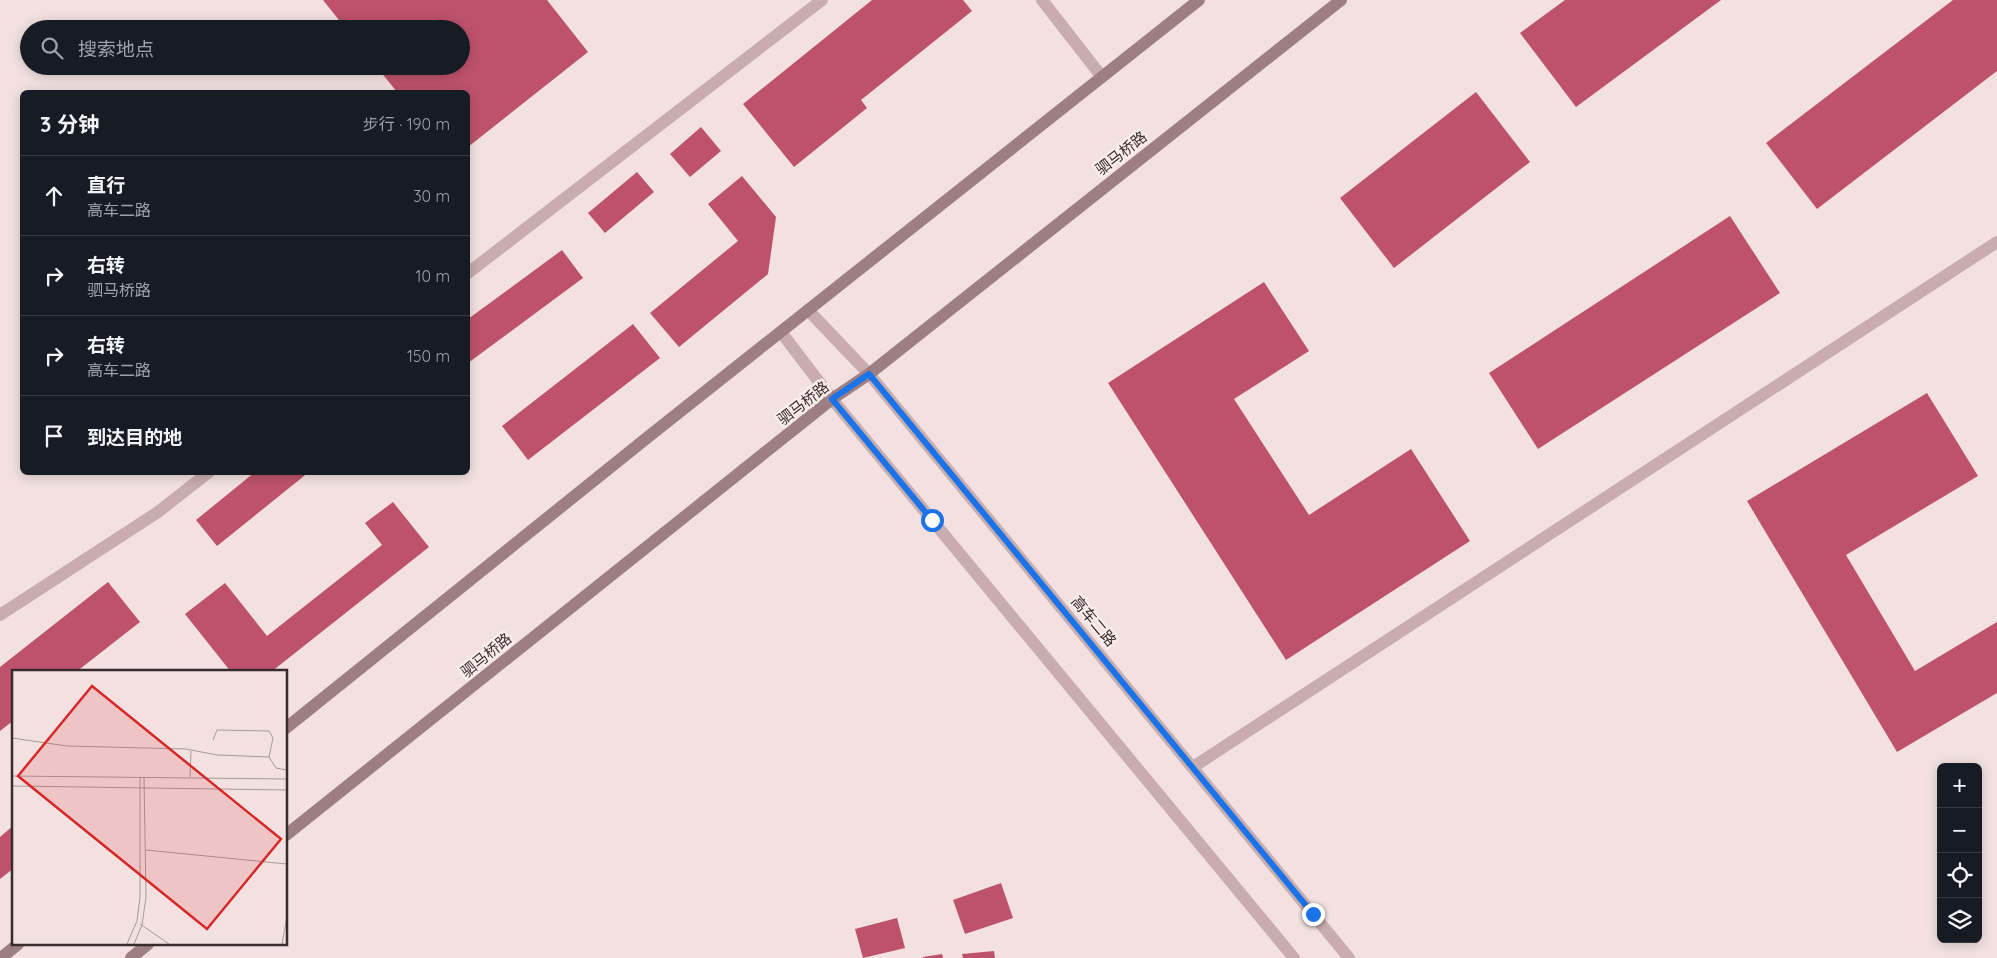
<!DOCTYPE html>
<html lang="zh">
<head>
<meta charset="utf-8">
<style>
	body { margin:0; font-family:Quicksand,"Noto Sans SC",sans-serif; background:#20242c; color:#f1f3f6 }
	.controls { position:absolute; right:15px; bottom:15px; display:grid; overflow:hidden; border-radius:8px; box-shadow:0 2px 12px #0003 }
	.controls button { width:45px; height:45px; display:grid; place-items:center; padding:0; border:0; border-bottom:1px solid #363941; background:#171b24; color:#f1f3f6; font:25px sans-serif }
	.stop { position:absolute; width:15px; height:15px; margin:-11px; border:4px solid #1a73e8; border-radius:50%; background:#fff }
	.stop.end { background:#1a73e8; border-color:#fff; box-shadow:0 1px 5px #0008 }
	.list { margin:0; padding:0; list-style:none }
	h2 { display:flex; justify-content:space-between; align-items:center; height:65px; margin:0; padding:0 20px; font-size:21px }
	h2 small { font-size:16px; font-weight:400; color:#9ea1a6 }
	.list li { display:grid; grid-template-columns:32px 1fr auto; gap:15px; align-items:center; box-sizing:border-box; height:80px; padding:0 20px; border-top:1px solid #363941 }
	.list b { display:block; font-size:19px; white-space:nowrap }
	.list p { margin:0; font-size:16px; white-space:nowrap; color:#9ea1a6 }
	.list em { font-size:16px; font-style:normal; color:#9ea1a6 }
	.icon { flex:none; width:28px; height:28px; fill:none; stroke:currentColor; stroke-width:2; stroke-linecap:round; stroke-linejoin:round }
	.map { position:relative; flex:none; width:1997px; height:958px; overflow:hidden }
	.search { position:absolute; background:#171b24; box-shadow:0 2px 12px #0003; left:20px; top:20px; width:450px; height:55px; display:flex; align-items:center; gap:12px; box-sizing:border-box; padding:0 18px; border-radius:28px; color:#9ea1a6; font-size:19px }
	.panel { position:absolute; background:#171b24; box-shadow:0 2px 12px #0003; left:20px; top:90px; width:450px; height:385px; border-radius:8px }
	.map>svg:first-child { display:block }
</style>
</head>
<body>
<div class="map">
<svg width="1997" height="958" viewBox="0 0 1997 958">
	<rect width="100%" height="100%" fill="#f2e1e0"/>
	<g fill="#be526c">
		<path d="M323,0H547L588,52L468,147V92H397L376,66H461V29H346Z"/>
		<path d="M872,0H963L972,11L861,100L867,108L794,167L743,104Z"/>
		<path d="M1565,0H1721L1576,107L1520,33Z"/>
		<path d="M1953,0H1997V71L1817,209L1766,143Z"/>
		<path d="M1476,92L1530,162L1394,268L1340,198Z"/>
		<path d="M701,127L721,151L690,177L670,154Z"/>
		<path d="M637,172L654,192L605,233L588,213Z"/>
		<path d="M742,176L776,217L768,274L679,347L650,313L738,241L708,204Z"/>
		<path d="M1730,216L1780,293L1538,449L1489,373Z"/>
		<path d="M562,250L583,278L468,363V319Z"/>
		<path d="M1264,282L1309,351L1234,399L1309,515L1411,449L1470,541L1286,660L1108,383Z"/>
		<path d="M633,324L660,358L528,460L502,426Z"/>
		<path d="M1927,393L1978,476L1846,555L1915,671L1997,622V693L1897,752L1747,501Z"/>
		<path d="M255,472H309L217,546L196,520Z"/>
		<path d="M393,502L429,547L271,672H231L185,614L225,583L267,636L382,545L365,523Z"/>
		<path d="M108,582L140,622L76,672H14V720L0,731V667Z"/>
		<path d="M14,825V868L0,879V837Z"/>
		<path d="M1001,883L1013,918L965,934L953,900Z"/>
		<path d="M897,918L905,948L863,958L855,929Z"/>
		<path d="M994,951L995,958H963L962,954Z"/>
		<path d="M942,954L943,958H923V957Z"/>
	</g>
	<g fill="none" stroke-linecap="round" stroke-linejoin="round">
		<g stroke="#c9acad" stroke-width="12">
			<path d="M1042,0L1102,77"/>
			<path d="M468,273L822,0"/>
			<path d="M0,615L158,512L209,472"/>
		</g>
		<path stroke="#c9acad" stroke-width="12" d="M1193,767L1997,242"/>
		<g stroke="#c9acad" stroke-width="12">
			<path d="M808,310L869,374L1349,958"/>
			<path d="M781,332L832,399L1294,958"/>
		</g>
		<g stroke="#9d7e82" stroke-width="12">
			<path d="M286,728L648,437L1199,0"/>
			<path d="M286,835L832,399L869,374L1341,0"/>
			<path d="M1,958L18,944"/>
			<path d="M131,958L148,944"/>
		</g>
	</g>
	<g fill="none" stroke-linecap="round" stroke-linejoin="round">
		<path stroke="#1a73e8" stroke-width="6" d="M932,520L832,399L869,374L1313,914"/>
	</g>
	<g text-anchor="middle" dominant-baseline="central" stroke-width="5" stroke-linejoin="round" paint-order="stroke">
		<g font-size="15" fill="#382b2d" stroke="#f9edec">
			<text transform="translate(1121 153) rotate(-38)">驷马桥路</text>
			<text transform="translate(803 403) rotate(-38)">驷马桥路</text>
			<text transform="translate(1094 621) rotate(50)">高车二路</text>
			<text transform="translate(486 655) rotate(-39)">驷马桥路</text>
		</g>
	</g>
	<g transform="translate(12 670)">
		<rect width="275" height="275" fill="#f2e1e0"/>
		<path fill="none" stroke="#a89898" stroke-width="1" d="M0,68L55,76L174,79L205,85L257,87M201,70L205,60L257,61L261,68L257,87L264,98L275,100M0,106L275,109M178,107L179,81M0,116L275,120M134,180L275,194M128,254L157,274M115,274L125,251L128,227V107M122,274L130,255L134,227L132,107M270,274L275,247"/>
		<path fill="#d62828" fill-opacity="0.15" stroke="#d62828" stroke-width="2.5" d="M80,16L269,169L195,259L6,106Z"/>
		<rect width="275" height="275" fill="none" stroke="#382b2d" stroke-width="2.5"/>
	</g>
</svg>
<div class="controls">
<button>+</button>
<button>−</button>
<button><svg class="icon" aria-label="locate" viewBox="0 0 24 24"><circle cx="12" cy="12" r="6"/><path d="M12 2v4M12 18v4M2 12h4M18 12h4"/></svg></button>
<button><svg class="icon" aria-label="layers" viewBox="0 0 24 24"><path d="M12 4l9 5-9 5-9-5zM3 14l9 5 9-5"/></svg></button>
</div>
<div class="stop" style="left:932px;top:520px"></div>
<div class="stop end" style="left:1313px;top:914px"></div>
<div class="search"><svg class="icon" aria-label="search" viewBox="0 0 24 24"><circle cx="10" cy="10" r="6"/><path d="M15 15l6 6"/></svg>搜索地点</div>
<section class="panel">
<h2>3 分钟<small>步行 · 190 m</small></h2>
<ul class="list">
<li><svg class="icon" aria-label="ahead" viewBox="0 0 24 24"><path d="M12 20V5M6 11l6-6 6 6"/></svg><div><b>直行</b><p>高车二路</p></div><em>30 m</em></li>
<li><svg class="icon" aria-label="right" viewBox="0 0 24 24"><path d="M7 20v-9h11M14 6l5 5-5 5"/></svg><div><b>右转</b><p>驷马桥路</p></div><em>10 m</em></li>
<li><svg class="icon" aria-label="right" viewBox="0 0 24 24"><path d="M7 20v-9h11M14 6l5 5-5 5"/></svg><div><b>右转</b><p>高车二路</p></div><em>150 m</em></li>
<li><svg class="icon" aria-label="arrive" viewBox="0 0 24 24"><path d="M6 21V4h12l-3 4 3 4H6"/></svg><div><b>到达目的地</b></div></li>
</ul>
</section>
</div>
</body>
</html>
